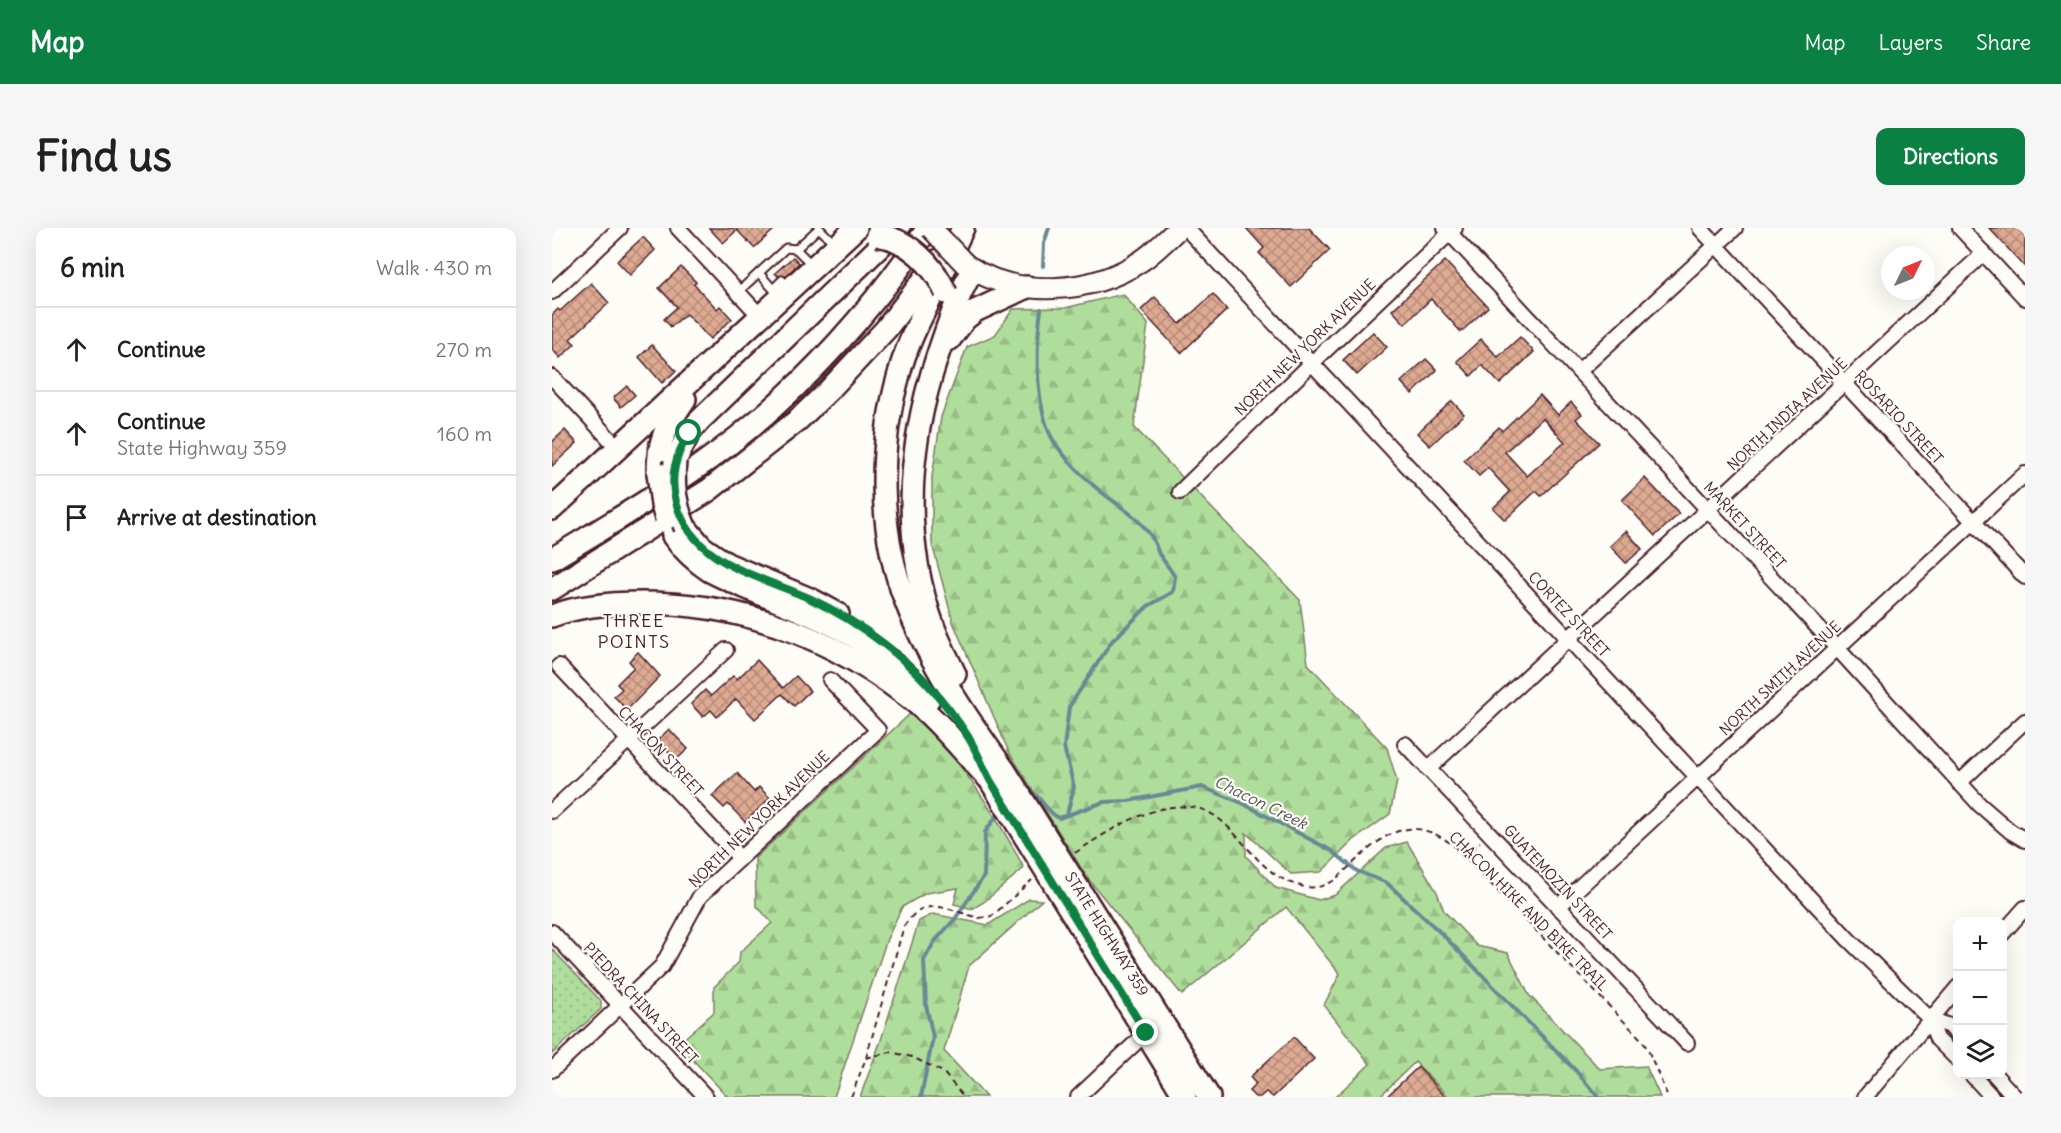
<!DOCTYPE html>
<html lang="en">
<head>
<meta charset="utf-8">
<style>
	body { margin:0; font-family:Delius,sans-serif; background:#f6f6f6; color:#202124 }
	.controls { position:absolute; right:18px; bottom:18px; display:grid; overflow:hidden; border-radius:12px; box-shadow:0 6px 24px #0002 }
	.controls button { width:54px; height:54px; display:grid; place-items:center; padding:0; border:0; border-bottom:2px solid #e0e0e0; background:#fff; color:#202124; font:30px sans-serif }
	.compass { position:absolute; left:1329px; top:18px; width:54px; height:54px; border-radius:50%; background:#fff; box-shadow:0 6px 24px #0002; rotate:47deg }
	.stop { position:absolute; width:18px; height:18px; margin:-14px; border:4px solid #0b8043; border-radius:50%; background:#fff }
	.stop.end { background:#0b8043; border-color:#fff; box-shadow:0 2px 6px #0008 }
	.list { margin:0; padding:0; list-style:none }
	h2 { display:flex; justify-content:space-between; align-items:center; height:78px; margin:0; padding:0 24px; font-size:26px }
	h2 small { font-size:20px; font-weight:400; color:#757577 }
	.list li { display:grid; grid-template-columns:39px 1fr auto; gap:18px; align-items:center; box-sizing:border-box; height:84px; padding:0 24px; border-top:2px solid #e0e0e0 }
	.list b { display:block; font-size:22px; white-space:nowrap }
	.list p { margin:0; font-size:20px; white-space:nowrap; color:#757577 }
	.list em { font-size:20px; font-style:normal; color:#757577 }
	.icon { flex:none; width:33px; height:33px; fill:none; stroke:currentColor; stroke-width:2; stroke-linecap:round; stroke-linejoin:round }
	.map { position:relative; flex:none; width:1473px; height:869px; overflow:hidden; border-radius:12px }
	header { display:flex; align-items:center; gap:36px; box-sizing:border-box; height:84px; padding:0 30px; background:#0b8043; color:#fff }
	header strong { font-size:28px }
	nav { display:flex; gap:33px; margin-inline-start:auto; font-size:21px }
	.intro { display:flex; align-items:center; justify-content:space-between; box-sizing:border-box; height:144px; padding:0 36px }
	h1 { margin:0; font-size:42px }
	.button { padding:15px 27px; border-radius:12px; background:#0b8043; color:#fff; font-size:21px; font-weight:700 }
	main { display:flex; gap:36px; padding:0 36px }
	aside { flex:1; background:#fff; border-radius:12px; box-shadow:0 6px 24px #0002 }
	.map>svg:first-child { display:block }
</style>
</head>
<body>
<header>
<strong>Map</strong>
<nav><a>Map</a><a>Layers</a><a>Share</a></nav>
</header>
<div class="intro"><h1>Find us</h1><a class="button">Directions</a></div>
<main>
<aside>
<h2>6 min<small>Walk · 430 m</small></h2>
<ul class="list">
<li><svg class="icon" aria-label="ahead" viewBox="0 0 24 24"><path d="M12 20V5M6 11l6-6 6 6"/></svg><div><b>Continue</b></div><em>270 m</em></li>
<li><svg class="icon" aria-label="ahead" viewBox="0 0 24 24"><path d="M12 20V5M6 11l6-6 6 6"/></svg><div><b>Continue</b><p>State Highway 359</p></div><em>160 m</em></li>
<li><svg class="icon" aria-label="arrive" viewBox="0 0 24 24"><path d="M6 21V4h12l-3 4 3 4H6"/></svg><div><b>Arrive at destination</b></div></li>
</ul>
</aside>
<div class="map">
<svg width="1473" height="869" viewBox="0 0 1473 869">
	<defs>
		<pattern id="grass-dots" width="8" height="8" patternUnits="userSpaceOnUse" patternTransform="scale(1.5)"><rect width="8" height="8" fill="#afdd9b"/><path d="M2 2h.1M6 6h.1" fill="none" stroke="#98bd86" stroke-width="1.8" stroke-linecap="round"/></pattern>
		<pattern id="forest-firs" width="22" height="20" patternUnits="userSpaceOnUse" patternTransform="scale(1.5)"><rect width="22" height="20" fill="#afdd9b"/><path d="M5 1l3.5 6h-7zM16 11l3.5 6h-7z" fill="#98bd86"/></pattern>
		<pattern id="building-cross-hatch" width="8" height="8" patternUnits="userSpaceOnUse" patternTransform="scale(1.5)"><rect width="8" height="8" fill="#deab92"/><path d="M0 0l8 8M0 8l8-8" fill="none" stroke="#b68b77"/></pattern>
	</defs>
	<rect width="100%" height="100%" fill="#fdfcf7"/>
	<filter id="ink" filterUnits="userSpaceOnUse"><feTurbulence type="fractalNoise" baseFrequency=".0167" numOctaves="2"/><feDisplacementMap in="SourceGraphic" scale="12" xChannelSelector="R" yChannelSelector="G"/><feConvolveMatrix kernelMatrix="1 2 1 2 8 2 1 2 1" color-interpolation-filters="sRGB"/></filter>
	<g filter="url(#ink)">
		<path fill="url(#grass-dots)" stroke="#7c7e63" stroke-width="1.5" d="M0,721L49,773V781L0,826Z"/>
		<g fill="url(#forest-firs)" stroke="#7c7e63" stroke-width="1.5">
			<path d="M571,66L596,96L582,199L748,372L756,436L835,520L845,553L838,586L802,612L769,644L739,646L694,605V628L724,660L767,672L783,667L834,620L855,614L885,664L892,683L925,718L956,725L977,767L1048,841L1094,838L1108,869H897L863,834L827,869H783L818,836L772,777L788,746L734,679L630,767L534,648L457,524L401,394L380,316V249L389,189L415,119L443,107L461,81L513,80Z"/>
			<path d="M359,485C407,528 442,583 472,640L432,674L420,681L402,676L406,660L374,665L350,679L335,711L282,869H176L126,816L162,784V759L187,734L188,724L220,695L204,677L203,630Z"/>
			<path d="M477,671L490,672L417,738L392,823L434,869H308L329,812L367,693L381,686L436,697Z"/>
		</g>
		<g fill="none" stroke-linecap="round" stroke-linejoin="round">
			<g stroke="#6a8995" stroke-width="4">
				<path d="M491,38L492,15L497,0"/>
				<path d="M489,81C484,119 483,169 497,204C504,221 528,246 541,257C559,273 582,285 597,305C602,311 604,319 607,326C612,333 618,341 623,349L621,364L596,378L560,413L517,479L512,519L522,559L515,586"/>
				<path d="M475,565L480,564C490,571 496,585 507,590L552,574L576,573L650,559L690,575L780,623L805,643L835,655L891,707L1024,843L1046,869"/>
				<path d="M369,869L381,809L374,777L372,732L383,713L403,691L432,648L433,604L449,582"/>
			</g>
		</g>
		<g fill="url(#building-cross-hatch)" stroke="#4a1f2b" stroke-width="1.5" fill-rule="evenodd">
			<path d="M157,0H224L202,20L185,2L171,15Z"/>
			<path d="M694,0H757L778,22L739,59L707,25L712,20Z"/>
			<path d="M1437,0H1473V39Z"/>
			<path d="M91,9L103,22L78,47L65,33Z"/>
			<path d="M241,29L247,35L234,48H226L223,45Z"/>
			<path d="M893,33L936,79L909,104L879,71L853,96L840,82Z"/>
			<path d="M129,39L144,54L142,56L165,81L168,78L180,91L158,111L134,86L119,99L112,91L125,79L107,60Z"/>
			<path d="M39,55L57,75L18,111L23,116L8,130L0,121V87L6,81L8,83Z"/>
			<path d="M661,66L675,82L629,125L589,82L603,69L628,96Z"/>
			<path d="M821,104L835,119L805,147L791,132Z"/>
			<path d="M968,109L982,124L948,156L930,137L919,148L905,133L929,111L946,129Z"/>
			<path d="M100,117L124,143L110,155L87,129Z"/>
			<path d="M874,131L885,142L860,166L849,154Z"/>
			<path d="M75,158L83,167L69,179L61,170Z"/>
			<path d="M988,167L1006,187L1019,174L1030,186L1024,191L1047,215L989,268L984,263L953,292L941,280L958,264L936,240L927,248L912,232L947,199L950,203ZM991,190L1013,214L975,248L953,224Z"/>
			<path d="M900,173L912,186L878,218L865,205Z"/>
			<path d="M13,202L25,215L0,238V214Z"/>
			<path d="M1093,250L1127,286L1103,308L1070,272Z"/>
			<path d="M1074,303L1090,321L1074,335L1058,318Z"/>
			<path d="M86,424L108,448L75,482L62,468L70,461L65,456L82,439L77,433Z"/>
			<path d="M205,432L231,460L244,448L258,463L242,478L230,466L203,491L184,471L165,489L159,482L151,489L139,476L153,462L159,468L181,448L185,451Z"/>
			<path d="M117,501L136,521L124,532L106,512Z"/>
			<path d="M185,545L202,564L207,559L218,570L193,594L176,576L172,580L160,568Z"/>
			<path d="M742,809L762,831L721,869L714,864L708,869H703L697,863L704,856L698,849Z"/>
			<path d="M866,839L894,869H834Z"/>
		</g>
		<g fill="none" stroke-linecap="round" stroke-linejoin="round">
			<defs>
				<g id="service">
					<path d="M267,0L284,17"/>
					<path d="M261,38L244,21L267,0"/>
					<path d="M207,45L221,61L230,52"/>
					<path d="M186,64L234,20L244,21"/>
				</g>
				<g id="minor">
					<path d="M126,0L209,89"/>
					<path d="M634,0L1296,711L1378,791L1398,798L1406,807"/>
					<path d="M893,0L1285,420L1428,577L1458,603L1473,612"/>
					<path d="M1148,0L1473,349"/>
					<path d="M1408,0L1473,70"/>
					<path d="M0,64L68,0"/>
					<path d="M1027,143L1183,0"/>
					<path d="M0,149L66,220"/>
					<path d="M628,264L760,135L903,0"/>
					<path d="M7,438L187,629"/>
					<path d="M853,516L1135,815"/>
					<path d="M876,541L1432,25"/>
					<path d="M1407,555L1473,493"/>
					<path d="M0,583L174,422"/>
					<path d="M1006,679L1473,246"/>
					<path d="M0,704L154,869"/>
					<path d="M1450,706L1473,680"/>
					<path d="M1378,791L1385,811L1406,832"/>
					<path d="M0,842L110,738L148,668L326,502L278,452"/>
					<path d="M1419,846L1440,869"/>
					<path d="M1442,846L1463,869"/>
					<path d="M526,869L594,805"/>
					<path d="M1313,869L1406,759"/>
				</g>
				<path id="secondary" d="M414,37C464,71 540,66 589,33C603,24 615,11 627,0"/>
				<g id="primary">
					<path d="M411,0C400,23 390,47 379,70C366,95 354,119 347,146C326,219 326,303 354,374C377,435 415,490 453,543"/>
					<path d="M398,111L413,91L423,83L475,59"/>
					<path d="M123,233L137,205L147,193L347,0"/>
					<path d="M106,245C106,210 114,199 133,171"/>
					<path d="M0,281L304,0"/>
					<path d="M133,299L150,319L175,336L260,372L286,386"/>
					<path d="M121,308C132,323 143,333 158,343C210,370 267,385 316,417C339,432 359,451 377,471"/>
					<path d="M0,331C48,302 97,273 143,241C236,177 313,92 376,0"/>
					<path d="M0,361L157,262L246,192L278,161L334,101L387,32"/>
					<path d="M0,388C28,377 60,375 90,375C189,375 276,407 355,468C386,491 411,524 438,552"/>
					<path d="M403,446C396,431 388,416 382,400C349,310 356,216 386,126C396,97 405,68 421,42"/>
					<path d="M525,658L657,869"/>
					<path d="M509,667L633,869"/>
				</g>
			</defs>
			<use href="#service" stroke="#4a1f2b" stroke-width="11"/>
			<use href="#minor" stroke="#4a1f2b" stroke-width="18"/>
			<use href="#secondary" stroke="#4a1f2b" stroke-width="24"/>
			<use href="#primary" stroke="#4a1f2b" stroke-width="26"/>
			<g stroke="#4a1f2b" stroke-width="2" stroke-dasharray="6 4.5" stroke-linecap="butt">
				<path d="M523,625C556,603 604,571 645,580C682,588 700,642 742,656C756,661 768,661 781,653C821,620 848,576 902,618L1090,812L1096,822L1116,869"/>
				<path d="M912,629L928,614"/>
				<path d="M314,830L338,824L360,829L391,844L412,869"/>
				<path d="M299,869L314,830L352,698C373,666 397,682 427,690L440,688L480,652"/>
			</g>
			<use href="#service" stroke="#fdfcf7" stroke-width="7"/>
			<use href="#minor" stroke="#fdfcf7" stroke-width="14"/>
			<use href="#secondary" stroke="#fdfcf7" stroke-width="20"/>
			<use href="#primary" stroke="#fdfcf7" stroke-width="21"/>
			<defs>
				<path id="secondary-bridge" d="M379,0L414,37"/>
				<g id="primary-bridge">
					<path d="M325,7C356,11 382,37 394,65"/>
					<path d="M123,233C121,257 123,277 133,299"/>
					<path d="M106,245L110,277L114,291"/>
					<path d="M453,543L525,658"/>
					<path d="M438,552L509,667"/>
				</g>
			</defs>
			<use href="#secondary-bridge" stroke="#4a1f2b" stroke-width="24" stroke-linecap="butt"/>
			<use href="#primary-bridge" stroke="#4a1f2b" stroke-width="26" stroke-linecap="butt"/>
			<use href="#secondary-bridge" stroke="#fdfcf7" stroke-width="20"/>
			<use href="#primary-bridge" stroke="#fdfcf7" stroke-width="21"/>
		</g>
	</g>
	<g fill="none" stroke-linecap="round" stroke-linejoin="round" filter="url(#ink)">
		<path stroke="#0b8043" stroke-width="8" d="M137,205C124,227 117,248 124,274C141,337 207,347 259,371C284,383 310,399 332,416C364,441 393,473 415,507C424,521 430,537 438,552L594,805"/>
	</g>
	<g text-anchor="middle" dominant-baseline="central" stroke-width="4.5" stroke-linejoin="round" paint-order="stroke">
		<g font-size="15" fill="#4a1f2b" stroke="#fdfcf7">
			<text transform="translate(753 119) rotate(-44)">NORTH NEW YORK AVENUE</text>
			<text transform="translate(1235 186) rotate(-43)">NORTH INDIA AVENUE</text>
			<text transform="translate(1347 189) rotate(47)">ROSARIO STREET</text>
			<text transform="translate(1193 297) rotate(47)">MARKET STREET</text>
			<text transform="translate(1017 386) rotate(47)">CORTEZ STREET</text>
			<text transform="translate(1228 450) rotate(-43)">NORTH SMITH AVENUE</text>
			<text transform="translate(109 523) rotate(47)">CHACON STREET</text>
			<text transform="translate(207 591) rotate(-44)">NORTH NEW YORK AVENUE</text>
			<text transform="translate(1006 654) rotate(47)">GUATEMOZIN STREET</text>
			<text transform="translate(977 683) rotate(45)">CHACON HIKE AND BIKE TRAIL</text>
			<text transform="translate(555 706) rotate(58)">STATE HIGHWAY 359</text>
			<text transform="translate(89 775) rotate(47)">PIEDRA CHINA STREET</text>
		</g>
		<g font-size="16" font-style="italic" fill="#5a5460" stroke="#fdfcf7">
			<text transform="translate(709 574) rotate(26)">Chacon Creek</text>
		</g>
		<g font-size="18" letter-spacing="1.5" fill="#4a1f2b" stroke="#fdfcf7">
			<text x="82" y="392">THREE<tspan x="82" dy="21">POINTS</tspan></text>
		</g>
	</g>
</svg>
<div class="controls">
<button>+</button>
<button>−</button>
<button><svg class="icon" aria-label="layers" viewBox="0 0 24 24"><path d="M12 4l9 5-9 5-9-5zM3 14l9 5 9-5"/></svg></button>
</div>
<svg class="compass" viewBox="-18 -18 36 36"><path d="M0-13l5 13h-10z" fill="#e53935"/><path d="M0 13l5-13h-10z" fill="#757577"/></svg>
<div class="stop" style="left:137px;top:205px"></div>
<div class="stop end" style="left:594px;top:805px"></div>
</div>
</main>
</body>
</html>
